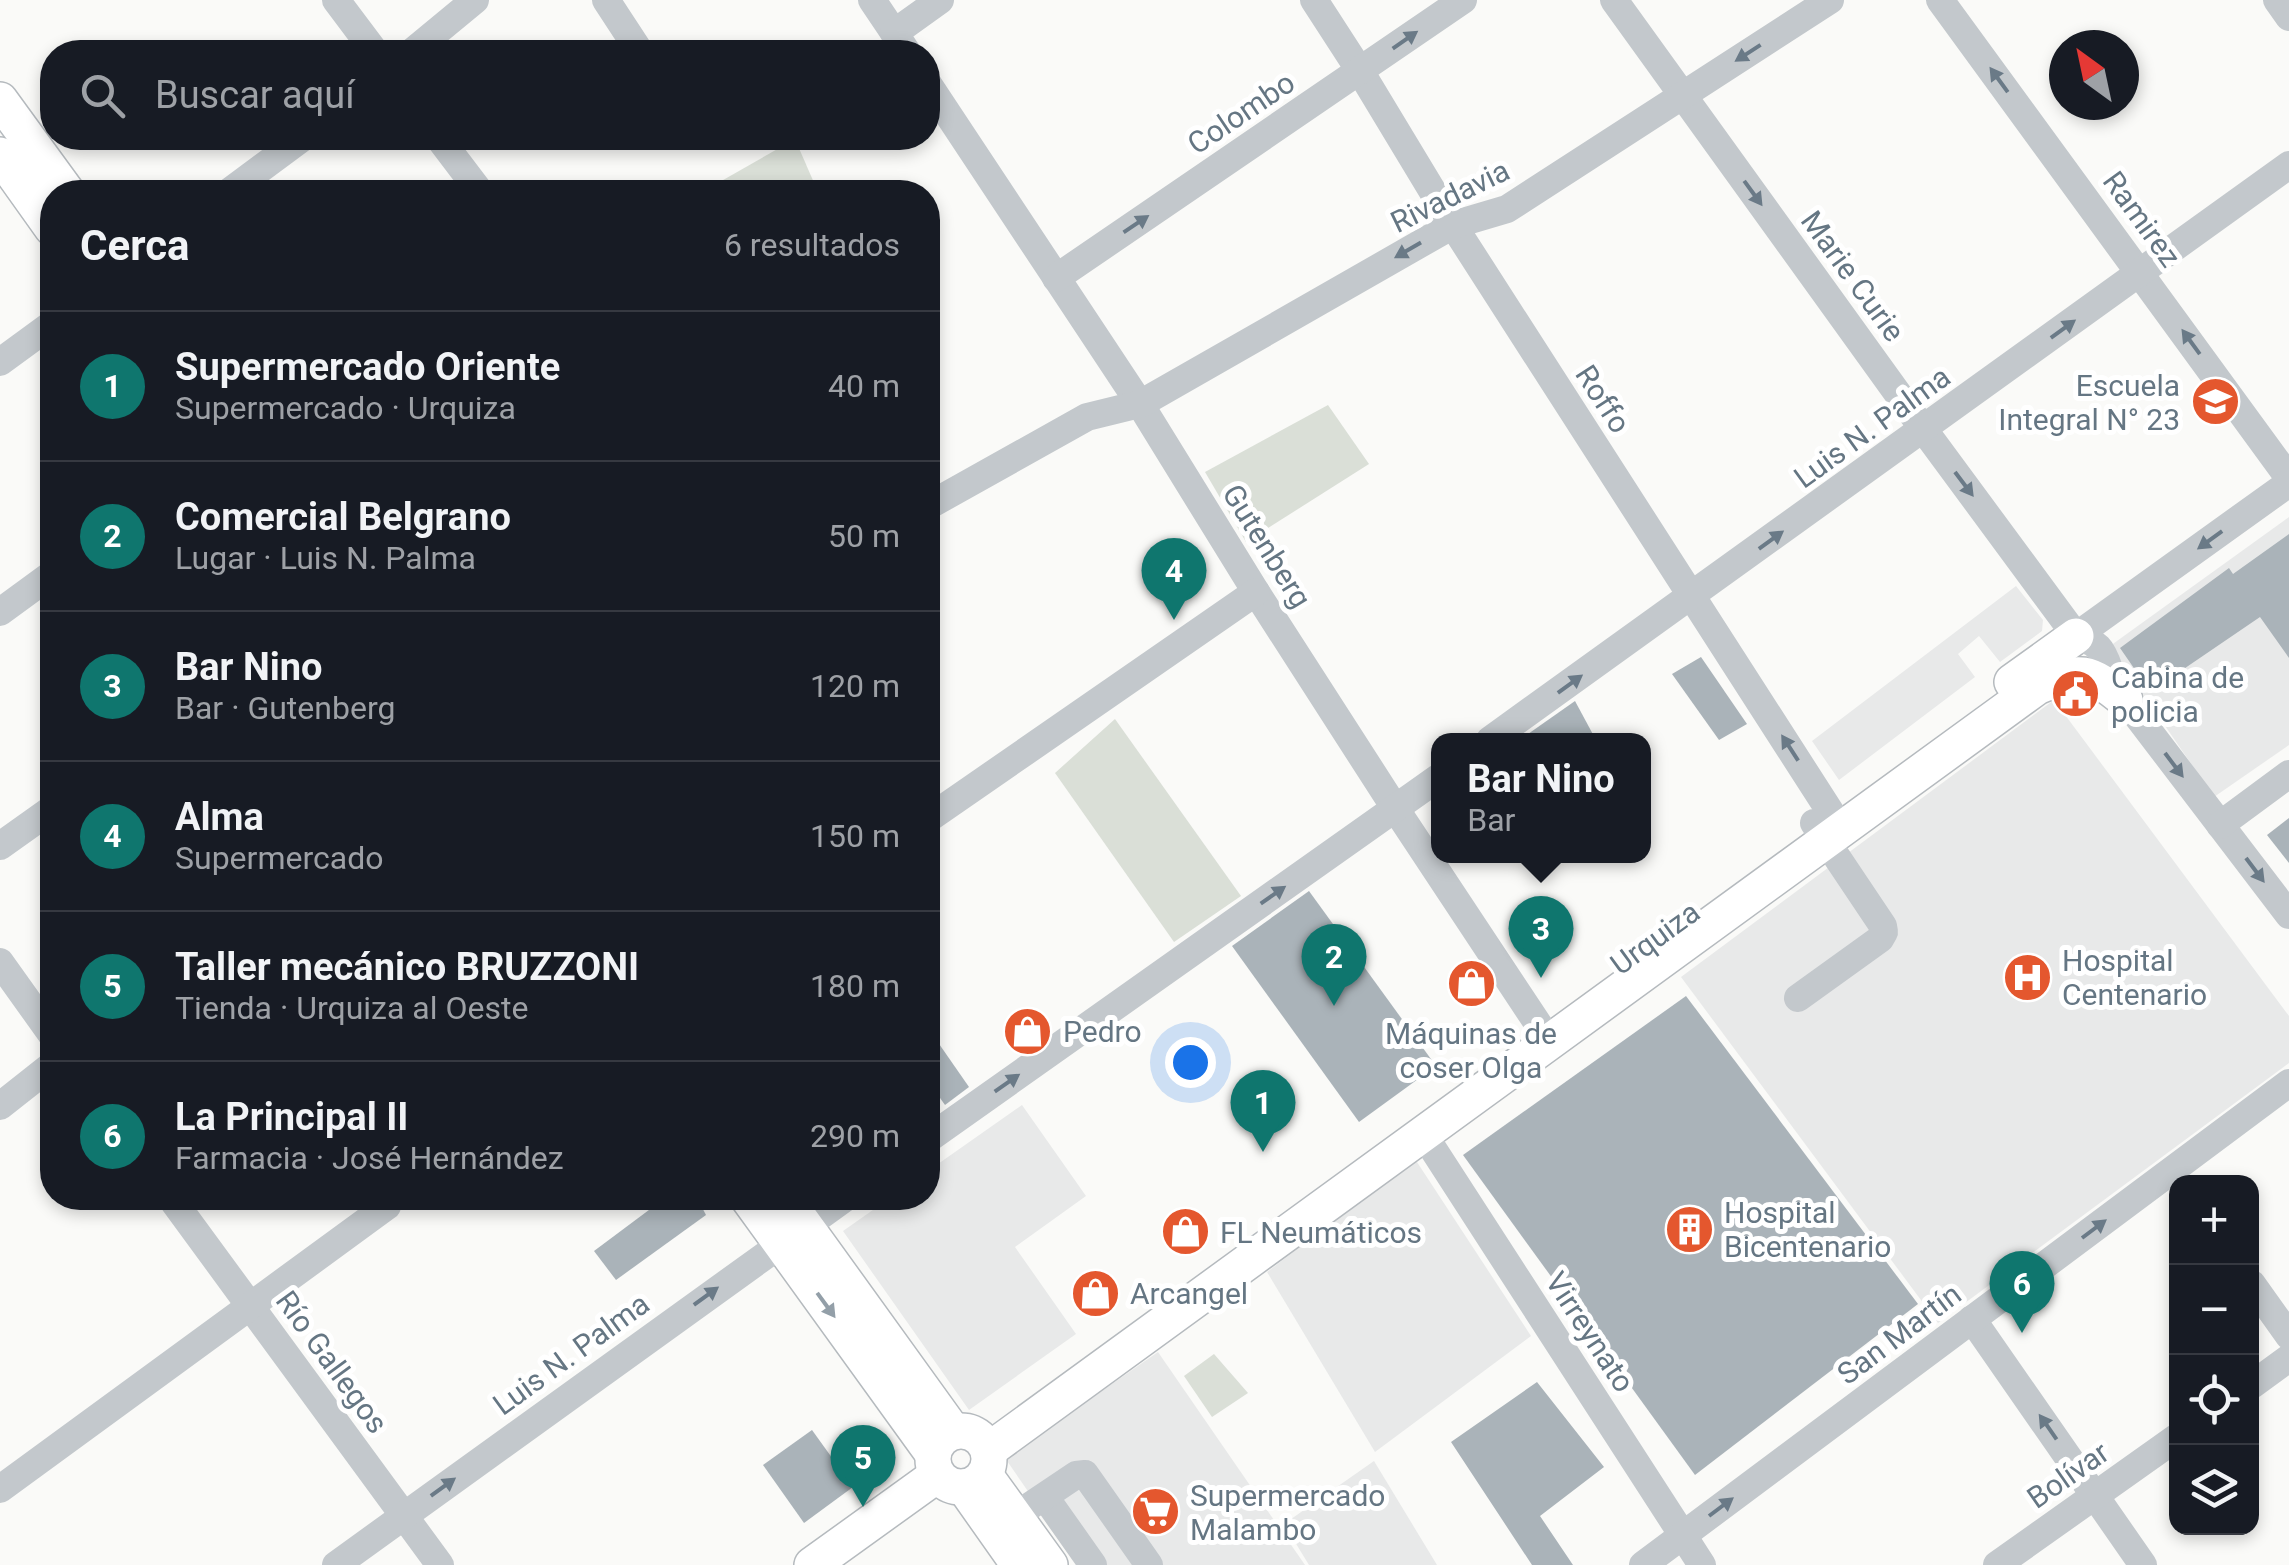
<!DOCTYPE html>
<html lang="es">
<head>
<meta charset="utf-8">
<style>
	body { margin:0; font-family:Roboto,sans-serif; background:#20242c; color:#f1f3f6 }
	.controls { position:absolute; right:30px; bottom:30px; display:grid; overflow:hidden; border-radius:20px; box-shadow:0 5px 15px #0003 }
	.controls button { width:90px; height:90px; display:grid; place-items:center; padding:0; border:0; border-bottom:2px solid #363941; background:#171b24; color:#f1f3f6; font:50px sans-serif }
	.compass { position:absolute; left:2049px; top:30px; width:90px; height:90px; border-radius:50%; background:#171b24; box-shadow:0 5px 15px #0003; rotate:327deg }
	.you { position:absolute; left:1190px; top:1062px; width:35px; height:35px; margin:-25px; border:8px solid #fff; border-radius:50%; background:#1a73e8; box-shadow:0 0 0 15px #1a73e833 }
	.badge { display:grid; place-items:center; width:65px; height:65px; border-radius:50%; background:#0f766e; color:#fff; font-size:32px; font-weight:700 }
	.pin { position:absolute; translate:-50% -82px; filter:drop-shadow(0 2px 5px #0008) }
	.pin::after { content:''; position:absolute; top:52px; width:35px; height:30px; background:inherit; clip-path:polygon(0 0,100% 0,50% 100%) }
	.popup { position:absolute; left:1431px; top:733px; width:220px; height:130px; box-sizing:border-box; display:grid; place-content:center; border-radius:20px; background:#171b24; filter:drop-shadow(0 2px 8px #0005); font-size:32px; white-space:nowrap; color:#9ea1a6 }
	.popup b { font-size:38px; color:#f1f3f6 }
	.popup::after { content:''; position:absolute; left:50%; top:100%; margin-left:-20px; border:20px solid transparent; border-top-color:#171b24 }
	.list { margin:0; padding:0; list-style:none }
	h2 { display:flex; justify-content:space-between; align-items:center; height:130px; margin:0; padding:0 40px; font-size:42px }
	h2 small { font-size:32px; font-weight:400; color:#9ea1a6 }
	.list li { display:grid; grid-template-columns:65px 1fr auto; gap:30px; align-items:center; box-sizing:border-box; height:150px; padding:0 40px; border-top:2px solid #363941 }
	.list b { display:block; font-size:38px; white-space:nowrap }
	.list p { margin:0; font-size:32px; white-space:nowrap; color:#9ea1a6 }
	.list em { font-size:32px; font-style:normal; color:#9ea1a6 }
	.icon { flex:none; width:55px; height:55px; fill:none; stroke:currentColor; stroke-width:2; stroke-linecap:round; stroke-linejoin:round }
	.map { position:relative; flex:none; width:2289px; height:1565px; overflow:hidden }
	.search { position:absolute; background:#171b24; box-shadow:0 5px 15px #0003; left:40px; top:40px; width:900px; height:110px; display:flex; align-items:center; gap:25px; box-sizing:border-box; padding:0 35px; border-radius:40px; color:#9ea1a6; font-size:38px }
	.panel { position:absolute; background:#171b24; box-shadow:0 5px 15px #0003; left:40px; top:180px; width:900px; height:1030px; border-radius:40px }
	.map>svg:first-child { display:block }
</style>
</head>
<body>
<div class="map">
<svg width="2289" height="1565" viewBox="0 0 2289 1565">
	<rect width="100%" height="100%" fill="#fafaf8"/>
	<g fill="#e8e9e9">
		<path d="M2289,517V745L2214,797L2110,646Z"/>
		<path d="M2016,586L2043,620L2042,631L2000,662L1979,636L1958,654L1975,677L1839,780L1812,741Z"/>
		<path d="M2054,700L2289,1016V1063L1938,1323L1681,977Z"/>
		<path d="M1022,1105L1086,1196L1015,1247L1076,1334L969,1410L843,1231L890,1198H928V1171Z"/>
		<path d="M1415,1159L1531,1336L1375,1452L1267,1272Z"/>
		<path d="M1158,1352L1305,1565H1079L1005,1458Z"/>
		<path d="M1374,1461L1437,1565H1309L1284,1524Z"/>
	</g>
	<g fill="#dadfd7">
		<path d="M795,139L818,192H702Z"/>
		<path d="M1328,405L1369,464L1246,542L1205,472Z"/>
		<path d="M1115,719L1241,896L1174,942L1055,773Z"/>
		<path d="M1214,1354L1248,1393L1212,1417L1184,1376Z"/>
	</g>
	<g fill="#aab3b9">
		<path d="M2289,534V658L2260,617L2169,679L2166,674L2147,687L2120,648L2229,568L2233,574Z"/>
		<path d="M1701,657L1747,724L1719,740L1672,674Z"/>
		<path d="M1575,701L1596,740H1520L1528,734Z"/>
		<path d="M2289,818V863L2267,835Z"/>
		<path d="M1309,891L1436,1066L1359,1122L1232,946Z"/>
		<path d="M1686,996L1918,1304L1695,1475L1463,1155Z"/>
		<path d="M928,1028L969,1087L945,1105L928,1081Z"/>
		<path d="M665,1198H697L706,1215L616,1280L594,1251Z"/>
		<path d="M1537,1382L1604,1467L1540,1516L1573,1565H1532L1451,1442Z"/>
		<path d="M812,1430L853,1487L804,1523L763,1465Z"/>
	</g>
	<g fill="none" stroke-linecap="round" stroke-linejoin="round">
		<defs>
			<g id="major">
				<path d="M0,100L67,192"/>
				<path d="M0,155L52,228"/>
				<path d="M2012,682L2076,636"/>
				<path d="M748,1198L933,1454"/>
				<path d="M785,1198L953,1431"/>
				<circle cx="961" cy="1459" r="28"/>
				<path d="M989,1450L2037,687C2081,668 2088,670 2125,700"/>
				<path d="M985,1475L1050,1565"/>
				<path d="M964,1487L1019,1565"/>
				<path d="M812,1565L937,1475"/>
			</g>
		</defs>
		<use href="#major" stroke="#b5babe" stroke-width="38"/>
		<g stroke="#c3c8cc" stroke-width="28">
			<path d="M336,0L375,52"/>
			<path d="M606,0L640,52"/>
			<path d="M872,0L907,52"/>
			<path d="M1314,0L1360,71L1453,225L1842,830"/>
			<path d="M1614,0L1924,430L2076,636"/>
			<path d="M1940,0L2289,478"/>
			<path d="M2277,0L2289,17"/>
			<path d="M894,33L940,0"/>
			<path d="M412,52L475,0"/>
			<path d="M928,84L1140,404L1256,592L1395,808L1550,1042"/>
			<path d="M439,138L480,192"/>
			<path d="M229,192L302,138"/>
			<path d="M1056,278L1463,0"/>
			<path d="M0,362L52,324"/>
			<path d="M928,506L1087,417L1140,404L1453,225L1507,209L1830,0"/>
			<path d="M0,612L52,574"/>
			<path d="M2076,636C2098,643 2102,648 2109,669C2112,680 2119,690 2125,700L2289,915"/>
			<path d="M2076,636L2289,483"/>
			<path d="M1490,740L2289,165"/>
			<path d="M928,819L1256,592"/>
			<path d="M2220,825L2289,774"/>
			<path d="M0,846L52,809"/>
			<path d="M0,962L52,1035"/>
			<path d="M1798,998L1880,939L1884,932L1883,926L1814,823"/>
			<path d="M0,1106L52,1065"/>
			<path d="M1424,1135L1702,1565"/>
			<path d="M928,1139L1438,778"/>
			<path d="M171,1198L440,1565"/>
			<path d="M2252,1284L2289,1336"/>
			<path d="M1972,1319L2143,1565"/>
			<path d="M2252,1385L2289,1358"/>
			<path d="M0,1489L387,1206"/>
			<path d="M1045,1497L1093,1565"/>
			<path d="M1015,1516L1076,1475L1085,1474L1149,1565"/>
			<path d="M336,1565L845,1198"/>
			<path d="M1643,1565L2289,1083"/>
			<path d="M1997,1565L2176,1438"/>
		</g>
		<use href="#major" stroke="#fff" stroke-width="35"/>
	</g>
	<defs><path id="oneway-solid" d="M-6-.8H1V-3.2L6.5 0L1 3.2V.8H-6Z" transform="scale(2.5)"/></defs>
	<g fill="#6a7a87">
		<use href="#oneway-solid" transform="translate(1405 40) rotate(-35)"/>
		<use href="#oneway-solid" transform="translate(1748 53) rotate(147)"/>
		<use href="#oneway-solid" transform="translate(1999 80) rotate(-126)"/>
		<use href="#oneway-solid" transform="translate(1753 193) rotate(54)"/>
		<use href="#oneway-solid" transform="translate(1136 224) rotate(-34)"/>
		<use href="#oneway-solid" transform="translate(1408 250) rotate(150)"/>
		<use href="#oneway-solid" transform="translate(2063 329) rotate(-36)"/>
		<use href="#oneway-solid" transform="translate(2191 342) rotate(-126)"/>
		<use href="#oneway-solid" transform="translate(1964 484) rotate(53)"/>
		<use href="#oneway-solid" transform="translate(1771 540) rotate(-36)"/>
		<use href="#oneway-solid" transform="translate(2210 540) rotate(144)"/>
		<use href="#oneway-solid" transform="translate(1570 684) rotate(-36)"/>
		<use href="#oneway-solid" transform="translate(1790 748) rotate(-123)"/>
		<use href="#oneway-solid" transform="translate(2174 765) rotate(53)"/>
		<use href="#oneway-solid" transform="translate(2255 870) rotate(53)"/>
		<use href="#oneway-solid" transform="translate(1273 895) rotate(-35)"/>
		<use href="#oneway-solid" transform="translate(1007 1083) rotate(-35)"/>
		<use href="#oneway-solid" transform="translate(2094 1229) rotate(-37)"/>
		<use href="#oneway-solid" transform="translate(706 1296) rotate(-36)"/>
		<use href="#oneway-solid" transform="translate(2048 1427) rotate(-125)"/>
		<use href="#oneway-solid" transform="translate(443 1487) rotate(-36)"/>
		<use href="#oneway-solid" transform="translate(1721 1507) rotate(-37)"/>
	</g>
	<use fill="#939fa8" href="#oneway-solid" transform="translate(826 1305) rotate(54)"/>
	<defs>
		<symbol id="school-disc" viewBox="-11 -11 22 22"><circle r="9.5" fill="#e4572e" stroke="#fff"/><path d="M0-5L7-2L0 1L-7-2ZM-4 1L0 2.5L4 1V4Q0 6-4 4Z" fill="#fff"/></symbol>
		<symbol id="civic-disc" viewBox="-11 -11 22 22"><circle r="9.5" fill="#e4572e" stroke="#fff"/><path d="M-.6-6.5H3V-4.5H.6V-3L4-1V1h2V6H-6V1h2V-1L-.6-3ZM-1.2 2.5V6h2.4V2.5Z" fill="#fff"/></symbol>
		<symbol id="hospital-disc" viewBox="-11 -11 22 22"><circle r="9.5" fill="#e4572e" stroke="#fff"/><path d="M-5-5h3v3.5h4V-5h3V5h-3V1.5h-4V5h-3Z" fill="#fff"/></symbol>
		<symbol id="shop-disc" viewBox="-11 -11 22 22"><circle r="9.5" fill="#e4572e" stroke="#fff"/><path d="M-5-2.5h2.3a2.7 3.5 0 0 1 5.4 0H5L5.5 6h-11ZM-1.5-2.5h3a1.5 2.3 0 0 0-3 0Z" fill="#fff"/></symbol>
		<symbol id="building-disc" viewBox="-11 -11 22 22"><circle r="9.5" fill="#e4572e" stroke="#fff"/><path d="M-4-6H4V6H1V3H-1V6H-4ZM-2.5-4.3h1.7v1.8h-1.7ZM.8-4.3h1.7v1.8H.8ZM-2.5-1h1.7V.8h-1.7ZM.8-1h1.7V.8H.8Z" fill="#fff"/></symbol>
		<symbol id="supermarket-disc" viewBox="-11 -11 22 22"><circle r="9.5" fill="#e4572e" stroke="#fff"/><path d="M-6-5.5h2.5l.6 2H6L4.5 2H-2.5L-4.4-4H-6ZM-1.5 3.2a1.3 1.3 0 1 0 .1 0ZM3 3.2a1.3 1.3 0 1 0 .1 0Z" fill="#fff"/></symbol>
	</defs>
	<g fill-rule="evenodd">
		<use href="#school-disc" x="2188" y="374" width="55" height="55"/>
		<use href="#civic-disc" x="2048" y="666" width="55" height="55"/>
		<use href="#hospital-disc" x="2000" y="950" width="55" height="55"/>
		<use href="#shop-disc" x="1444" y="956" width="55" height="55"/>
		<use href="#shop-disc" x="1000" y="1004" width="55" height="55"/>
		<use href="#building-disc" x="1662" y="1202" width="55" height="55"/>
		<use href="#shop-disc" x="1158" y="1204" width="55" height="55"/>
		<use href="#shop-disc" x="1068" y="1266" width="55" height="55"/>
		<use href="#supermarket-disc" x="1128" y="1484" width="55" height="55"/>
	</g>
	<g text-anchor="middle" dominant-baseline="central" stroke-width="10" stroke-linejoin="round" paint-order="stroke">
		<g font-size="30" fill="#657683" stroke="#fff">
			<text transform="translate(1241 113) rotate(-34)">Colombo</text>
			<text transform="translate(1450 196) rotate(-26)">Rivadavia</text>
			<text transform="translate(2142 219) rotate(54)">Ramirez</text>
			<text transform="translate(1853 276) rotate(54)">Marie Curie</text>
			<text transform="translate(1603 399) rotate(57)">Roffo</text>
			<text transform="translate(1872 427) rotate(-36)">Luis N. Palma</text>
			<text transform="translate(1267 546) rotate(58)">Gutenberg</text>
			<text transform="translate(1655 938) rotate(-36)">Urquiza</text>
			<text transform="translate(1590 1332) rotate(57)">Virreynato</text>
			<text transform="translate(1899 1334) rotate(-37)">San Martín</text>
			<text transform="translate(571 1354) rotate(-36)">Luis N. Palma</text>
			<text transform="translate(332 1362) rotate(54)">Río Gallegos</text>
			<text transform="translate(2068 1475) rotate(-35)">Bolívar</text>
		</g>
		<g font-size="30" fill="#657683" stroke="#fff" text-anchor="start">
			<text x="2180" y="385" text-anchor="end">Escuela<tspan x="2180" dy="34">Integral N° 23</tspan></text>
			<text x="2111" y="677">Cabina de<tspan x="2111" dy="34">policia</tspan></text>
			<text x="2062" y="960">Hospital<tspan x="2062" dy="34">Centenario</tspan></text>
			<text x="1063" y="1031">Pedro</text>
			<text x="1471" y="1033" text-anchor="middle">Máquinas de<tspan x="1471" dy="34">coser Olga</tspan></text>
			<text x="1724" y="1212">Hospital<tspan x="1724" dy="34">Bicentenario</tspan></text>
			<text x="1220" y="1232">FL Neumáticos</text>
			<text x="1130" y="1293">Arcangel</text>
			<text x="1190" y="1495">Supermercado<tspan x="1190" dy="34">Malambo</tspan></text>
		</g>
	</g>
</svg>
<div class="controls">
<button>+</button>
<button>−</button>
<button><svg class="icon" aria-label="locate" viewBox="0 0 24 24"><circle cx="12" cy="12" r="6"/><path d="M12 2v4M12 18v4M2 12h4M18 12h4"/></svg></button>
<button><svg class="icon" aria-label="layers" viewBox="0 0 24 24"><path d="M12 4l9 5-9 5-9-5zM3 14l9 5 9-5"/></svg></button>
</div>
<svg class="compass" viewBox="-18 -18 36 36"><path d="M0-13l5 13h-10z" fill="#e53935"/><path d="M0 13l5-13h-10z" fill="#9ea1a6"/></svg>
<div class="you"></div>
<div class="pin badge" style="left:1263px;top:1152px">1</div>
<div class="pin badge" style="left:1334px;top:1006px">2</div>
<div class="pin badge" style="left:1541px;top:978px">3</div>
<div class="popup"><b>Bar Nino</b>Bar</div>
<div class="pin badge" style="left:1174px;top:620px">4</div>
<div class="pin badge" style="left:863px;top:1507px">5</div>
<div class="pin badge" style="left:2022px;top:1333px">6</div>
<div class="search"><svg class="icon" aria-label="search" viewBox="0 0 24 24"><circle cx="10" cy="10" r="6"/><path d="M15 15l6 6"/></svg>Buscar aquí</div>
<section class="panel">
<h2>Cerca<small>6 resultados</small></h2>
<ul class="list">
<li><span class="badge">1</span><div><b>Supermercado Oriente</b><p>Supermercado · Urquiza</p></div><em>40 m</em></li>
<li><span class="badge">2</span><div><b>Comercial Belgrano</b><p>Lugar · Luis N. Palma</p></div><em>50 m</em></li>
<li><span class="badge">3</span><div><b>Bar Nino</b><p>Bar · Gutenberg</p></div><em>120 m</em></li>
<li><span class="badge">4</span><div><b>Alma</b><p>Supermercado</p></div><em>150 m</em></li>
<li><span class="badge">5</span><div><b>Taller mecánico BRUZZONI</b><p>Tienda · Urquiza al Oeste</p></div><em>180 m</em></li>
<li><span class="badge">6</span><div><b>La Principal II</b><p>Farmacia · José Hernández</p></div><em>290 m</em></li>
</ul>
</section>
</div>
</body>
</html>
